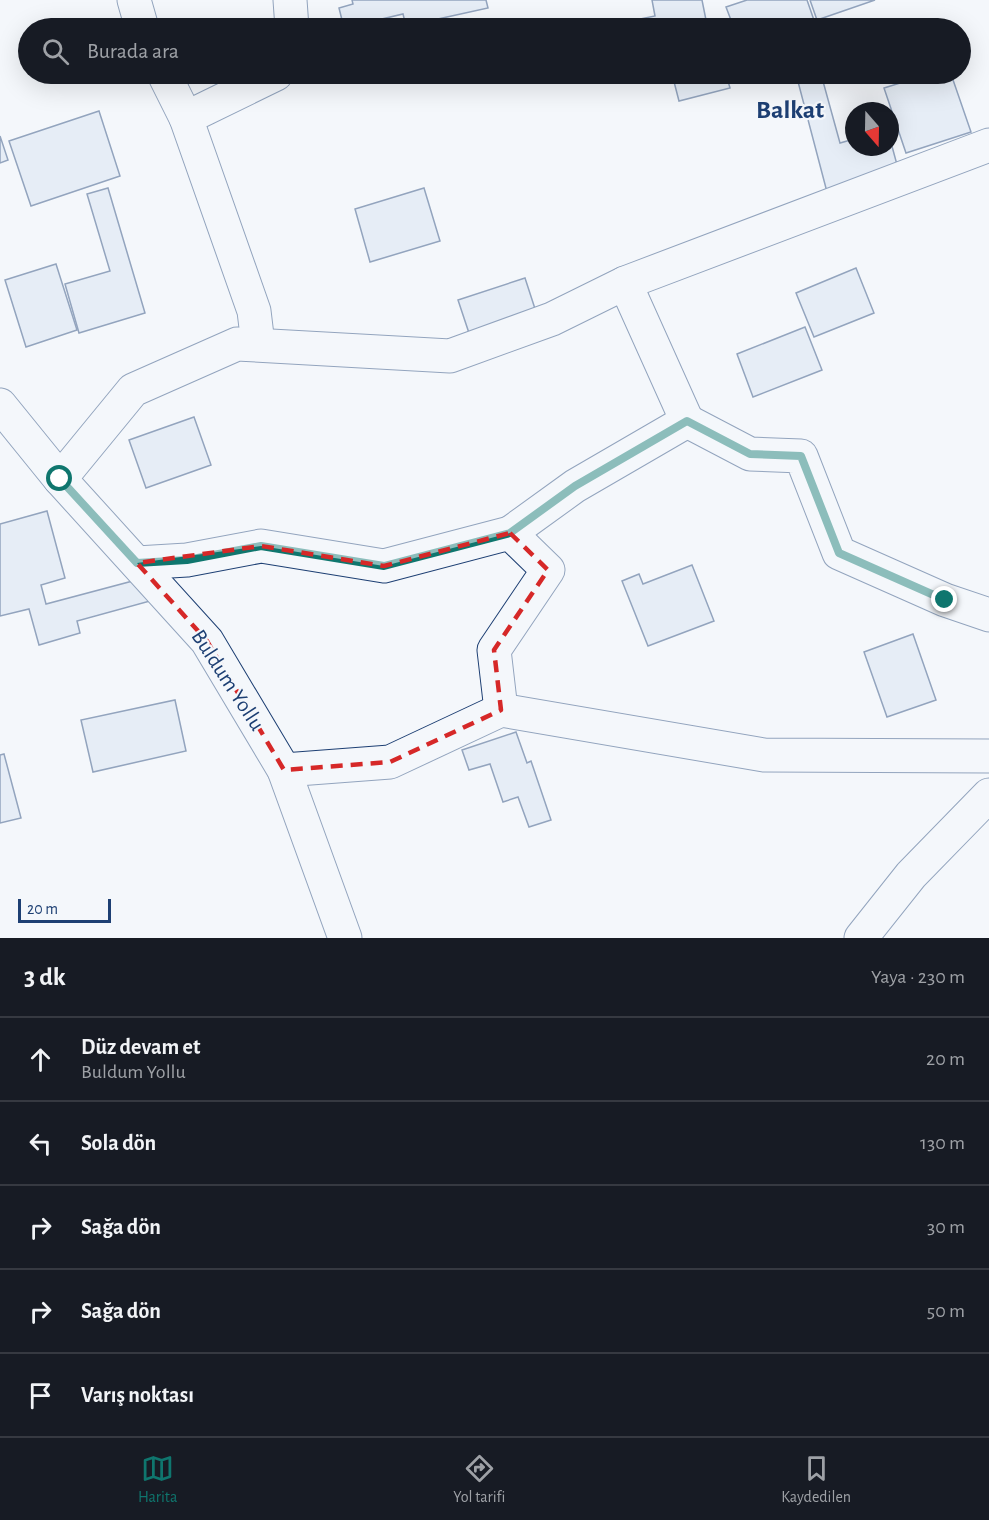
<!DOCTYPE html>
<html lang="tr">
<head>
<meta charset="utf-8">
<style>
	body { margin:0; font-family:"Alegreya Sans",sans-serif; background:#242831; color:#f1f3f6 }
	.compass { position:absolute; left:845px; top:102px; width:54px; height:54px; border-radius:50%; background:#171b24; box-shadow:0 6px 24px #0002; rotate:160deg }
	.scale { position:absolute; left:18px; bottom:15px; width:93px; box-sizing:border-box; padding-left:6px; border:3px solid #1d3f73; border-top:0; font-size:16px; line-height:21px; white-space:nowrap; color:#1d3f73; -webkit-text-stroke:4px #f4f7fb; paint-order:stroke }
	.stop { position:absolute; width:18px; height:18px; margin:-14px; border:4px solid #0f766e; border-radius:50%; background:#fff }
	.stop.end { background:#0f766e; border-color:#fff; box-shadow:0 2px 6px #0008 }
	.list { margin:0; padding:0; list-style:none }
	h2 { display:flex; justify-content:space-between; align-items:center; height:78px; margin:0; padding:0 24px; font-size:26px }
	h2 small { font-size:20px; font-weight:400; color:#9ea1a6 }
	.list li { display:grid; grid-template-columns:39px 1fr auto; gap:18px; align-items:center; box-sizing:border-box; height:84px; padding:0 24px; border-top:2px solid #363941 }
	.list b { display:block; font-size:22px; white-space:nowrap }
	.list p { margin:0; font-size:20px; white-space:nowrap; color:#9ea1a6 }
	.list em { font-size:20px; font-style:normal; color:#9ea1a6 }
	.icon { flex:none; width:33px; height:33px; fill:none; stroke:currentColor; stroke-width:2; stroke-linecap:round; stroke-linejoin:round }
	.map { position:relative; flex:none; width:989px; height:938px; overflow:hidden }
	.search { position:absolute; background:#171b24; box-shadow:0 6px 24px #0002; left:18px; right:18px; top:18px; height:66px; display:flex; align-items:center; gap:15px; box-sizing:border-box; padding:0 21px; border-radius:33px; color:#9ea1a6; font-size:22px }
	.sheet { height:498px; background:#171b24 }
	nav { display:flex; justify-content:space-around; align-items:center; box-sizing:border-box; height:84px; border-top:2px solid #363941; background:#171b24; font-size:16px; color:#9ea1a6 }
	nav a { display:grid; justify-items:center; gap:3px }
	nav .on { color:#0f766e }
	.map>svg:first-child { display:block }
</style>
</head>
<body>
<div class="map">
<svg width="989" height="938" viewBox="0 0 989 938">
	<rect width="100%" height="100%" fill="#f4f7fb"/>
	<g fill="#d5e0f0" stroke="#1d3f73" stroke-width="1.5">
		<path d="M352,0H486L488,8L406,26L403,14L344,28L339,8L353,4Z"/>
		<path d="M652,0H702L706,20L659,28H606L631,24L630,21L655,16Z"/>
		<path d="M747,0H807L816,26L809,28H734L726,7Z"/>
		<path d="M810,0H875L817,20Z"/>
		<path d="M672,74H726L730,88L679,101Z"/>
		<path d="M796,74H821L840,143L854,139V147H890V139L899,172L827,192Z"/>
		<path d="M929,74H951L971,132L906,153L884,88Z"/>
		<path d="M99,111L120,176L31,206L9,141Z"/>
		<path d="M0,136L8,160L0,163Z"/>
		<path d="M108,188L145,313L79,333L65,284L110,271L87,194Z"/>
		<path d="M424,188L440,241L370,262L355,209Z"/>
		<path d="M56,264L77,330L26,347L5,280Z"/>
		<path d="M856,268L874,313L814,337L796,293Z"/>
		<path d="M525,278L538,318L469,333L458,300Z"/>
		<path d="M805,327L822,370L753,397L737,354Z"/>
		<path d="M194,417L211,465L146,488L129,440Z"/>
		<path d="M47,511L65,578L41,585L46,604L144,578L150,601L77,621L80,633L39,645L29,609L0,616V524Z"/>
		<path d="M692,565L714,621L648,646L622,581L639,574L643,584Z"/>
		<path d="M913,634L936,700L887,717L864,652Z"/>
		<path d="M175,700L186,751L93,772L81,720Z"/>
		<path d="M516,732L527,763L531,761L551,820L529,827L518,797L503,802L490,764L469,770L462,750Z"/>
		<path d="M4,754L21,818L0,823V755Z"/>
	</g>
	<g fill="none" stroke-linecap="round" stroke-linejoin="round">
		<defs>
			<g id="minor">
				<path d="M134,0L142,28"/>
				<path d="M290,0L292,28"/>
				<path d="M164,74L186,118"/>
				<path d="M258,344L254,311L186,118L276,74"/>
				<path d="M0,405L60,479L207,641L284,770L345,938"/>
				<path d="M687,421L750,454L801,456L839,553L945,600L989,615"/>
				<path d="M60,479L133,390L237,344L450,356L552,319L625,283L989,145"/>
				<path d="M510,533L575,486L687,421L625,283"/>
				<path d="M137,563L187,560L261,546L384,566L510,533L548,570L494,650L501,710"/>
				<path d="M284,770L390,762L501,710L764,755L989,756"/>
				<path d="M861,938L911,875L989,795"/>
			</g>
		</defs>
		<use href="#minor" stroke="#1d3f73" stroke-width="35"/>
		<use href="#minor" stroke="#f4f7fb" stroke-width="33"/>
	</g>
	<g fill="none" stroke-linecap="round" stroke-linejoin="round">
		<path stroke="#0f766e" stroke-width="8" d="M60,479L137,563L187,560L261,546L384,566L510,533L575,486L687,421L750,454L801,456L839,553L945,600"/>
	</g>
	<path d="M0 0H989V938H0ZM510,533L548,570L494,650L501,710L390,762L284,770L207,641L137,563L261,546L384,566Z" fill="#f4f7fb" fill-opacity=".55" fill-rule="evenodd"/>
	<path fill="none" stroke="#d62828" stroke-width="4.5" stroke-dasharray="12 8" stroke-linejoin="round" d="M510,533L548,570L494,650L501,710L390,762L284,770L207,641L137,563L261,546L384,566Z"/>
	<g text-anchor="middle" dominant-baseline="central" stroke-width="4.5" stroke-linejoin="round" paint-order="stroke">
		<g font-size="22" fill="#1d3f73" stroke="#f4f7fb">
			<text transform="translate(228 680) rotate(57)">Buldum Yollu</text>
		</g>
		<g font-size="26" font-weight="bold" fill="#1d3f73" stroke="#f4f7fb">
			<text x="790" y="110">Balkat</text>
		</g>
	</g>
</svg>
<svg class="compass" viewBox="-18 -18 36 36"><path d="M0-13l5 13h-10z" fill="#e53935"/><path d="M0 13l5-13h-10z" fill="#9ea1a6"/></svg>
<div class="scale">20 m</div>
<div class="stop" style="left:60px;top:479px"></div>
<div class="stop end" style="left:945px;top:600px"></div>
<div class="search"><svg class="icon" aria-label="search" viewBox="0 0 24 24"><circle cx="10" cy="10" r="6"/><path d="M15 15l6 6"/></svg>Burada ara</div>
</div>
<section class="sheet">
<h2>3 dk<small>Yaya · 230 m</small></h2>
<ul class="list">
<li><svg class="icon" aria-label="ahead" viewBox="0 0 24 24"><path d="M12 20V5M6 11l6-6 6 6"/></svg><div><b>Düz devam et</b><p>Buldum Yollu</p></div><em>20 m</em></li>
<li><svg class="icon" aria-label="left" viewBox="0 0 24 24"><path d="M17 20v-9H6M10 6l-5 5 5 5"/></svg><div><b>Sola dön</b></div><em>130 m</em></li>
<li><svg class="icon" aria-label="right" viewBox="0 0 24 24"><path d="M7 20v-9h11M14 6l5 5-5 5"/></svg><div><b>Sağa dön</b></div><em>30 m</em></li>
<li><svg class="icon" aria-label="right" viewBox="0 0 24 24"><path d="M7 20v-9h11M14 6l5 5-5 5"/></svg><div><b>Sağa dön</b></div><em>50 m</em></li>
<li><svg class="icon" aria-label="arrive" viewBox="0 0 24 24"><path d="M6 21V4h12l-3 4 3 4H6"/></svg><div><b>Varış noktası</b></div></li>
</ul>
</section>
<nav>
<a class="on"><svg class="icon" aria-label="map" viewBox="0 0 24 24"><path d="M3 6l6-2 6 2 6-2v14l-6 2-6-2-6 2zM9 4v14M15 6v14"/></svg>Harita</a>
<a><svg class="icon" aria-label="directions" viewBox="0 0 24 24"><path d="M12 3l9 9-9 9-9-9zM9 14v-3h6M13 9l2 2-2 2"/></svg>Yol tarifi</a>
<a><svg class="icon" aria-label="saved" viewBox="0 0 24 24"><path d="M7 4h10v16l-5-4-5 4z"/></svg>Kaydedilen</a>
</nav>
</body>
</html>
